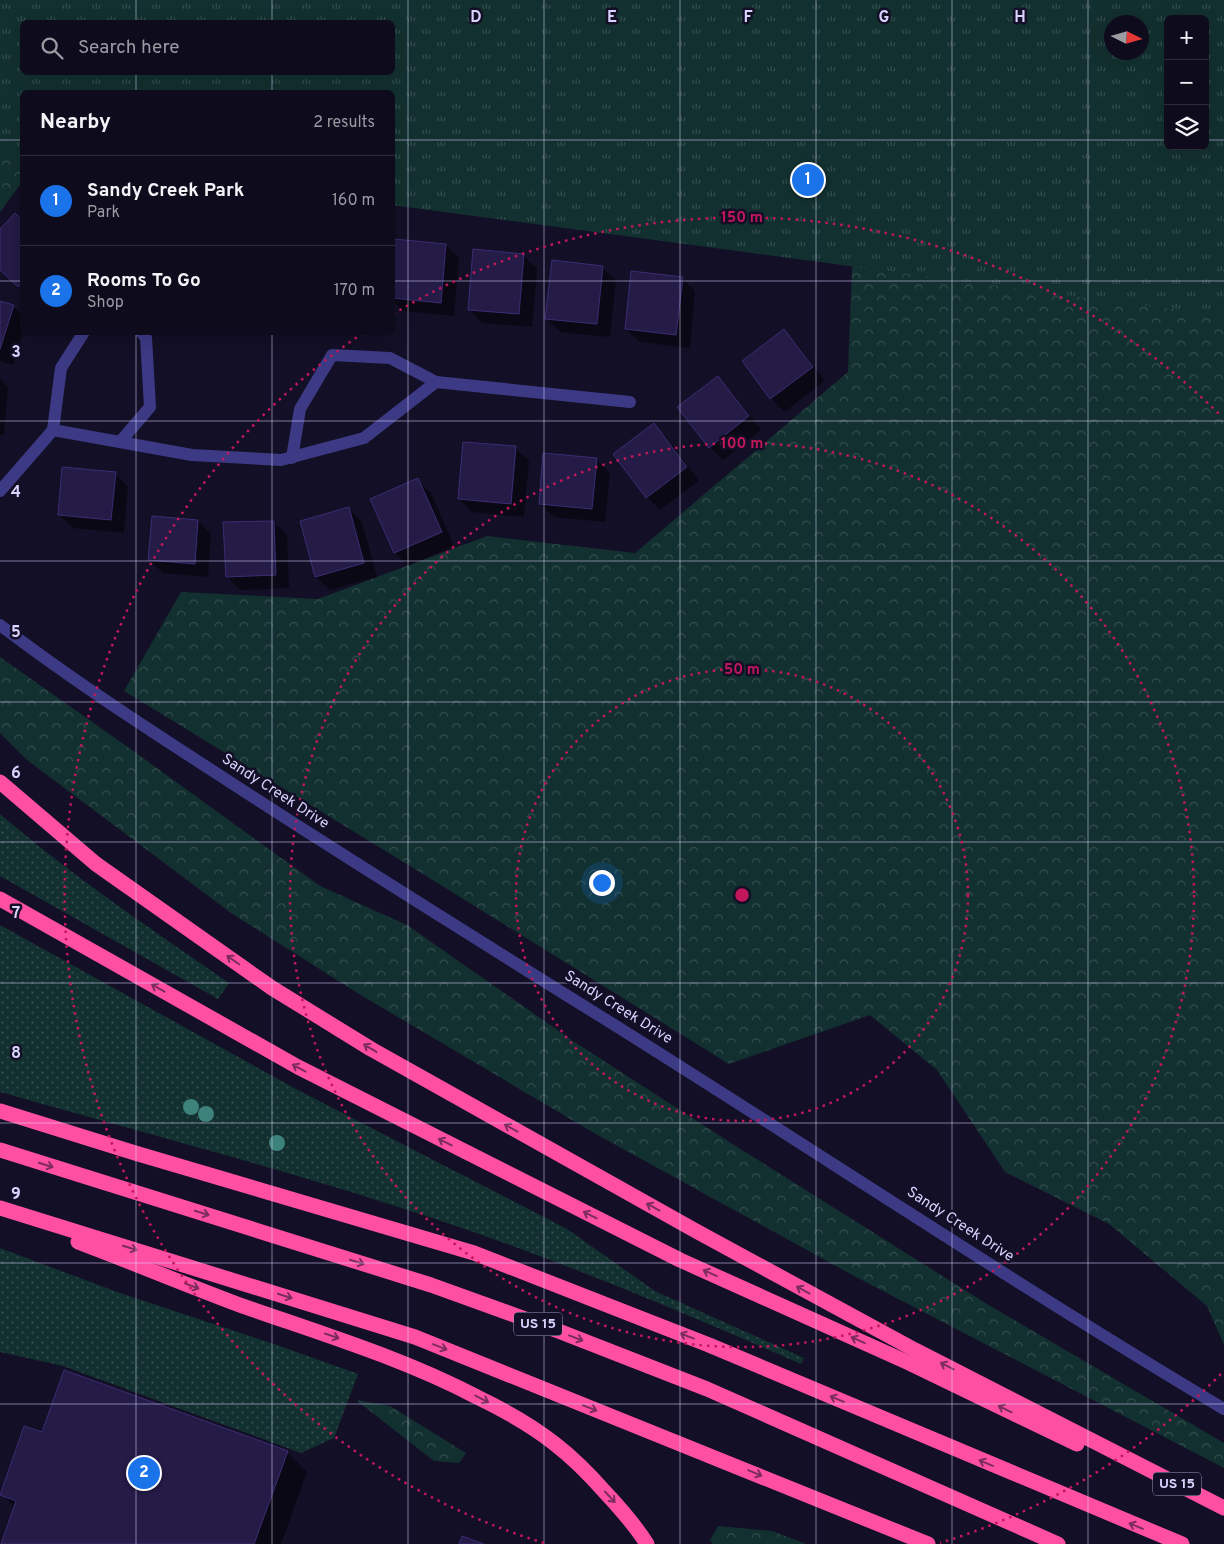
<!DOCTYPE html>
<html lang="en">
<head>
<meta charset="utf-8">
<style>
	body { margin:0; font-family:Overpass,sans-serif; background:#171425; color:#f1f3f6 }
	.controls { position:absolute; right:15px; top:15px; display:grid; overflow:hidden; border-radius:8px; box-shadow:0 5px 20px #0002 }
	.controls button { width:45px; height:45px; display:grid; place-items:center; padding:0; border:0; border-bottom:1px solid #2e2b3b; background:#0e0b1c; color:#f1f3f6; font:25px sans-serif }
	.compass { position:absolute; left:1104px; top:15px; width:45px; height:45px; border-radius:50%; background:#0e0b1c; box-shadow:0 5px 20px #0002; rotate:95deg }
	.you { position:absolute; left:601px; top:882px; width:18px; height:18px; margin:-12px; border:4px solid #fff; border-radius:50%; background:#1a73e8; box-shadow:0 0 0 8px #1a73e833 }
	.badge { display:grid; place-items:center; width:32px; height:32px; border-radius:50%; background:#1a73e8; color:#fff; font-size:16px; font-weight:700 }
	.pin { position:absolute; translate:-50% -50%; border:2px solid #fff; box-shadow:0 1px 5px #0006 }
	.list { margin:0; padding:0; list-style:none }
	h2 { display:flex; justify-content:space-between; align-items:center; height:65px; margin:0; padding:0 20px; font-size:21px }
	h2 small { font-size:16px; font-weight:400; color:#9b9ba3 }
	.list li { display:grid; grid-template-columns:32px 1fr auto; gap:15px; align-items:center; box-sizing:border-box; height:90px; padding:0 20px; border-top:1px solid #2e2b3b }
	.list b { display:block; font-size:19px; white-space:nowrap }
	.list p { margin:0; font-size:16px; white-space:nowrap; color:#9b9ba3 }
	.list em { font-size:16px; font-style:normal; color:#9b9ba3 }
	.icon { flex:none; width:28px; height:28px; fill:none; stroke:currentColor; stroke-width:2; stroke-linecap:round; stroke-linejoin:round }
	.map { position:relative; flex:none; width:1224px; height:1544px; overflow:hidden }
	.search { position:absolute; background:#0e0b1c; box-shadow:0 5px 20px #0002; left:20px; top:20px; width:375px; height:55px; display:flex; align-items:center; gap:12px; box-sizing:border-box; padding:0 18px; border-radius:8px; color:#9b9ba3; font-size:19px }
	.panel { position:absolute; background:#0e0b1c; box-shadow:0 5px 20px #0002; left:20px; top:90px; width:375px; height:245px; border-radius:8px }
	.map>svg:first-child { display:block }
</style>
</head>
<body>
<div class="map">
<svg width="1224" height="1544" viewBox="0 0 1224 1544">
	<defs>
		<pattern id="grass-dots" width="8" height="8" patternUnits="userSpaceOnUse" patternTransform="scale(1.25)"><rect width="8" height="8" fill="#12302f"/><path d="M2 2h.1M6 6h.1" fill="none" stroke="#344d4e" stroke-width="1.8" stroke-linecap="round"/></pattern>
		<pattern id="forest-crowns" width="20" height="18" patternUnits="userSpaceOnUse" patternTransform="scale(1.25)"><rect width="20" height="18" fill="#12302f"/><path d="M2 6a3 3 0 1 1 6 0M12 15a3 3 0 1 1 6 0" fill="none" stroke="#344d4e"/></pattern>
		<pattern id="park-tufts" width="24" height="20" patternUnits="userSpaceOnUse" patternTransform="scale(1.25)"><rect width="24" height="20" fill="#12302f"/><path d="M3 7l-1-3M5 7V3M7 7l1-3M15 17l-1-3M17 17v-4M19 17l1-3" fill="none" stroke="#344d4e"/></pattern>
	</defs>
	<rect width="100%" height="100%" fill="#130f26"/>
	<g fill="url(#grass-dots)">
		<path d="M0,814C72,876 151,929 229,983L218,999L0,876Z"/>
		<path d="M0,925L296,1089L567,1229L655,1291L804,1358L801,1364C683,1312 564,1262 441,1221C296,1172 147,1134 0,1092Z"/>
		<path d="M0,1248L120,1293L277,1345L358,1374L334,1438L301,1453L63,1366L0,1352Z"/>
	</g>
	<g fill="url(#forest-crowns)" fill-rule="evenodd">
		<path d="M0,0H1224V1345L1207,1306L1109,1224L1005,1172L937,1070L870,1015L729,1064L410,866L124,691L181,592L318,599L487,536L635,553L848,372L852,266L393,205L392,92H22V182L0,212ZM1168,19H1205V146H1168ZM22,22H392V72H22ZM1112,22H1142V52H1112Z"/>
		<path d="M0,657L132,750L320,886L407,925L573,1041L734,1145L987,1304L1224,1443V1468L856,1277L594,1133L359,994L231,913L27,760L0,733Z"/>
		<path d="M356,1400L390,1406L466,1453L459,1463L434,1461Z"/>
		<path d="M718,1526L772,1531L806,1544H713L710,1540Z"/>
	</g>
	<path fill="url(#park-tufts)" fill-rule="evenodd" d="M0,0H1224V316L393,205L392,92H22V156L0,153ZM1168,19H1205V146H1168ZM22,22H392V72H22ZM1112,22H1142V52H1112Z"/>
	<g fill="#0007">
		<path d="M15,215L22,222V290L0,270V231Z"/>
		<path d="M395,241L445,245L459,258L454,316L403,311L392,300V268Z"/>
		<path d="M523,255L537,269L532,327L482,323L469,309Z"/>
		<path d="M602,267L616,280L610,337L560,332L547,319Z"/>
		<path d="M682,278L695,291L690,348L640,342L626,329Z"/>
		<path d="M0,302L13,306L22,315L23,332L13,365L0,361Z"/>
		<path d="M784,330L797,344L825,381L784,412L771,398Z"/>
		<path d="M718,377L731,391L761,430L723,460L710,447Z"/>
		<path d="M0,379L8,387L4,435H0Z"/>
		<path d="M654,425L667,438L699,481L660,510L647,497Z"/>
		<path d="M515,448L529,461L524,517L472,512L459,499Z"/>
		<path d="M596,459L610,473L605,522L554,517L540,504Z"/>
		<path d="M115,473L128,487L124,533L73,528L59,515Z"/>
		<path d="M417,480L431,493L454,546L408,566L395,552Z"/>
		<path d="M348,508L362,522L377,577L330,590L316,577L301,522Z"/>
		<path d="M198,521L211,534L208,577L163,573L149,560Z"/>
		<path d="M274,522L287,535L289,588L240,590L227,576Z"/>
		<path d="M42,1434L287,1452L307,1472L281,1544H2L15,1507L2,1494Z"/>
	</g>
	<g fill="#241b47" stroke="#3b2d73">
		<path d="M15,213L22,220V282L18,287L0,270V229Z"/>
		<path d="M394,239L446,244L441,303L392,298Z"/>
		<path d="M473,249L524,254L519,314L468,310Z"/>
		<path d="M552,260L603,266L597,324L545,319Z"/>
		<path d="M631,271L683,277L676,335L625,329Z"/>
		<path d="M0,301L14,305L0,349Z"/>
		<path d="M784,329L813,367L770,399L742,361Z"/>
		<path d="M718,376L749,416L709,448L677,407Z"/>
		<path d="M654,423L687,467L646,498L613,454Z"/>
		<path d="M463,442L516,446L511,504L458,499Z"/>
		<path d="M543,453L597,458L592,509L539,504Z"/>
		<path d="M62,467L116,472L111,520L58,515Z"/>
		<path d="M418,478L442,532L394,553L370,499Z"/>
		<path d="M349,507L364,563L315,577L300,521Z"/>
		<path d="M152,516L198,520L195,564L148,560Z"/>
		<path d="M274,521L276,575L226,577L223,522Z"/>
		<path d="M64,1370L288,1451L254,1544H1L16,1501L0,1495L24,1426L42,1432Z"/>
		<path d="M462,1536L484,1544H459Z"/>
	</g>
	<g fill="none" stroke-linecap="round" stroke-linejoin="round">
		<g stroke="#3d3a85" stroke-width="12">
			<path d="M53,430L61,368L84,332"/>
			<path d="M120,442L150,407L146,338L141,332"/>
			<path d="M292,458L300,409L332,355L390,358L436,382"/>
			<path d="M0,491L53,430L192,455L281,460L364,438L436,382L630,402"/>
		</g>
		<path stroke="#3d3a85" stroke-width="12" d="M0,625C76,683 156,734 236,786C356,864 478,940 600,1016C808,1146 1013,1283 1224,1409"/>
		<g stroke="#ff4fa3" stroke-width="15">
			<path d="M0,782L96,864L272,988L371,1049L696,1231L915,1350L1224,1508"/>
			<path d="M0,899L298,1067L680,1260L909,1363L1077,1444"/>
			<path d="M0,1111L135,1153L474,1253L709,1345L1182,1544"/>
			<path d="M0,1150L431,1285L561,1332L707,1389L1058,1544"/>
			<path d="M0,1208L415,1337L928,1544"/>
			<path d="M78,1242C131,1262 184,1284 237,1304C319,1333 400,1357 477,1397C504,1410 531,1425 555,1444C573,1458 589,1474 604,1491C620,1508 635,1525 647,1544"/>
		</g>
	</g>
	<g fill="#3d827b">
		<circle cx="191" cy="1107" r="8"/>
		<circle cx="206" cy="1114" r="8"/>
		<circle cx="277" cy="1143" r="8"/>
	</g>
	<defs><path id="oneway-shaft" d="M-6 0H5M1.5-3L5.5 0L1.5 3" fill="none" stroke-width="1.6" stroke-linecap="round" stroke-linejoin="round" transform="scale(1.25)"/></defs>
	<g stroke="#7d2c5e">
		<use href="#oneway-shaft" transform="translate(233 960) rotate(-145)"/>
		<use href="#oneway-shaft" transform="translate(158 988) rotate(-151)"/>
		<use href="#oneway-shaft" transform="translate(370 1048) rotate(-149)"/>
		<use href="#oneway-shaft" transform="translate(299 1068) rotate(-152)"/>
		<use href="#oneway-shaft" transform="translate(511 1128) rotate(-151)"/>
		<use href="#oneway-shaft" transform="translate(445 1142) rotate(-153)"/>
		<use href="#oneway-shaft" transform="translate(46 1165) rotate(18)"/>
		<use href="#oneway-shaft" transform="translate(653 1207) rotate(-151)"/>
		<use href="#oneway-shaft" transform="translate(202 1213) rotate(17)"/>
		<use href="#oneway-shaft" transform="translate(590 1215) rotate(-153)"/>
		<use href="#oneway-shaft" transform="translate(130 1248) rotate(17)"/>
		<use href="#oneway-shaft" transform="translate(357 1262) rotate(17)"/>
		<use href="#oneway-shaft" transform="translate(710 1273) rotate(-156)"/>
		<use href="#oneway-shaft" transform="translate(192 1286) rotate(21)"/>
		<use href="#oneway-shaft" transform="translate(803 1290) rotate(-151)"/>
		<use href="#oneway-shaft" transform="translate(285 1296) rotate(18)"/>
		<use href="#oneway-shaft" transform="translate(332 1336) rotate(19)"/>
		<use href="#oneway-shaft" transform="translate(687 1336) rotate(-159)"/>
		<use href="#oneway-shaft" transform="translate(576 1338) rotate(21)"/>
		<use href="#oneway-shaft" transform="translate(858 1340) rotate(-156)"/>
		<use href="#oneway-shaft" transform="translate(440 1347) rotate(22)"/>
		<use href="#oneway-shaft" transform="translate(947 1366) rotate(-153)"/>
		<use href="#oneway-shaft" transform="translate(482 1399) rotate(27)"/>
		<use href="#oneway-shaft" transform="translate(837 1399) rotate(-157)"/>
		<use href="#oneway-shaft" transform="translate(590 1408) rotate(21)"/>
		<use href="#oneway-shaft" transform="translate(1005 1409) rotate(-154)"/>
		<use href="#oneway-shaft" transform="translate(986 1463) rotate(-157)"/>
		<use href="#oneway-shaft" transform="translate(755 1473) rotate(22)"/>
		<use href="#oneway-shaft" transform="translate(610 1497) rotate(47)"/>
		<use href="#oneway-shaft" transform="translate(1136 1526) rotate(-158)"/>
	</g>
	<path fill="none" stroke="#d9d4ff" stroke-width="1" stroke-opacity="0.55" d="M136,0V22M272,0V22M408,0V1544M544,0V1544M680,0V1544M816,0V1544M952,0V1544M1088,0V1544M136,72V92M272,72V92M0,140H22M392,140H1168M1205,140H1224M0,281H22M392,281H1224M136,332V1544M272,332V1544M0,421H1224M0,561H1224M0,702H1224M0,842H1224M0,983H1224M0,1123H1224M0,1263H1224M0,1404H1224"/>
	<g fill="none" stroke="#c2185b" stroke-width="2.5" stroke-dasharray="2.5 5">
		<circle cx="742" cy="895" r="226"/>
		<circle cx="742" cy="895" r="452"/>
		<path d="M1221 1374A678 678 0 0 1 940 1543M544 1543A678 678 0 0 1 363 333M393 314A678 678 0 0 1 1221 416"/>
	</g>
	<g text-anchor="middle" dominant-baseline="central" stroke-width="5" stroke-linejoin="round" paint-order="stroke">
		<g fill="#130f26" stroke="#9e99be" stroke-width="1">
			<rect x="514" y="1312.5" width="48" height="23" rx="4"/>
			<rect x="1153" y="1472.5" width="48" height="23" rx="4"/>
		</g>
		<g font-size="14" font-weight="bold" fill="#d9d4ff">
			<text x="538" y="1324">US 15</text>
			<text x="1177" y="1484">US 15</text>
		</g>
		<g font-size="15" fill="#d9d4ff" stroke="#130f26">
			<text transform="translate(275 792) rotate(33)">Sandy Creek Drive</text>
			<text transform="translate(618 1008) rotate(32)">Sandy Creek Drive</text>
			<text transform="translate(960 1225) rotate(33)">Sandy Creek Drive</text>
		</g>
	</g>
	<g font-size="16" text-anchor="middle" font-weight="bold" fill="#d9d4ff" stroke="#130f26" stroke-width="5" stroke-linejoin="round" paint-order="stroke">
		<text x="476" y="22">D</text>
		<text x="612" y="22">E</text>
		<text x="748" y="22">F</text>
		<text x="884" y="22">G</text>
		<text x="1020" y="22">H</text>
		<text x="16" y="357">3</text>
		<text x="16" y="497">4</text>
		<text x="16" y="637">5</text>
		<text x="16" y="778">6</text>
		<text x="16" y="918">7</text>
		<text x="16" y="1058">8</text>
		<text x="16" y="1199">9</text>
	</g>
	<circle cx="742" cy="895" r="8" fill="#c2185b" stroke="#130f26" stroke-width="2.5"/>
	<g font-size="15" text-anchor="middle" font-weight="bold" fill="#c2185b" stroke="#130f26" stroke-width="5" stroke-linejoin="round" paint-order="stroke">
		<text x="742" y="222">150 m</text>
		<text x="742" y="448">100 m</text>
		<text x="742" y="674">50 m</text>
	</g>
</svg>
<div class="controls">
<button>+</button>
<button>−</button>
<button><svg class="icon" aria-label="layers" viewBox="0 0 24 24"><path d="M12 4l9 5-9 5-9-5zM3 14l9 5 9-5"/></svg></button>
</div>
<svg class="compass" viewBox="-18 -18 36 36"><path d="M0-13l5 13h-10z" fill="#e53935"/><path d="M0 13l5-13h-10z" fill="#9b9ba3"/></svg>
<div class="you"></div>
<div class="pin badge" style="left:808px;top:180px">1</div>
<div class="pin badge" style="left:144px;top:1473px">2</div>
<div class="search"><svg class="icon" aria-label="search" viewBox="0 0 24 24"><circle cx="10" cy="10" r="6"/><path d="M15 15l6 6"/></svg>Search here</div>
<section class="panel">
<h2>Nearby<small>2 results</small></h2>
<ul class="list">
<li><span class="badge">1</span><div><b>Sandy Creek Park</b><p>Park</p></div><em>160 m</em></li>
<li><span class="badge">2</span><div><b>Rooms To Go</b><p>Shop</p></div><em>170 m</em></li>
</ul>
</section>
</div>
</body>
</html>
